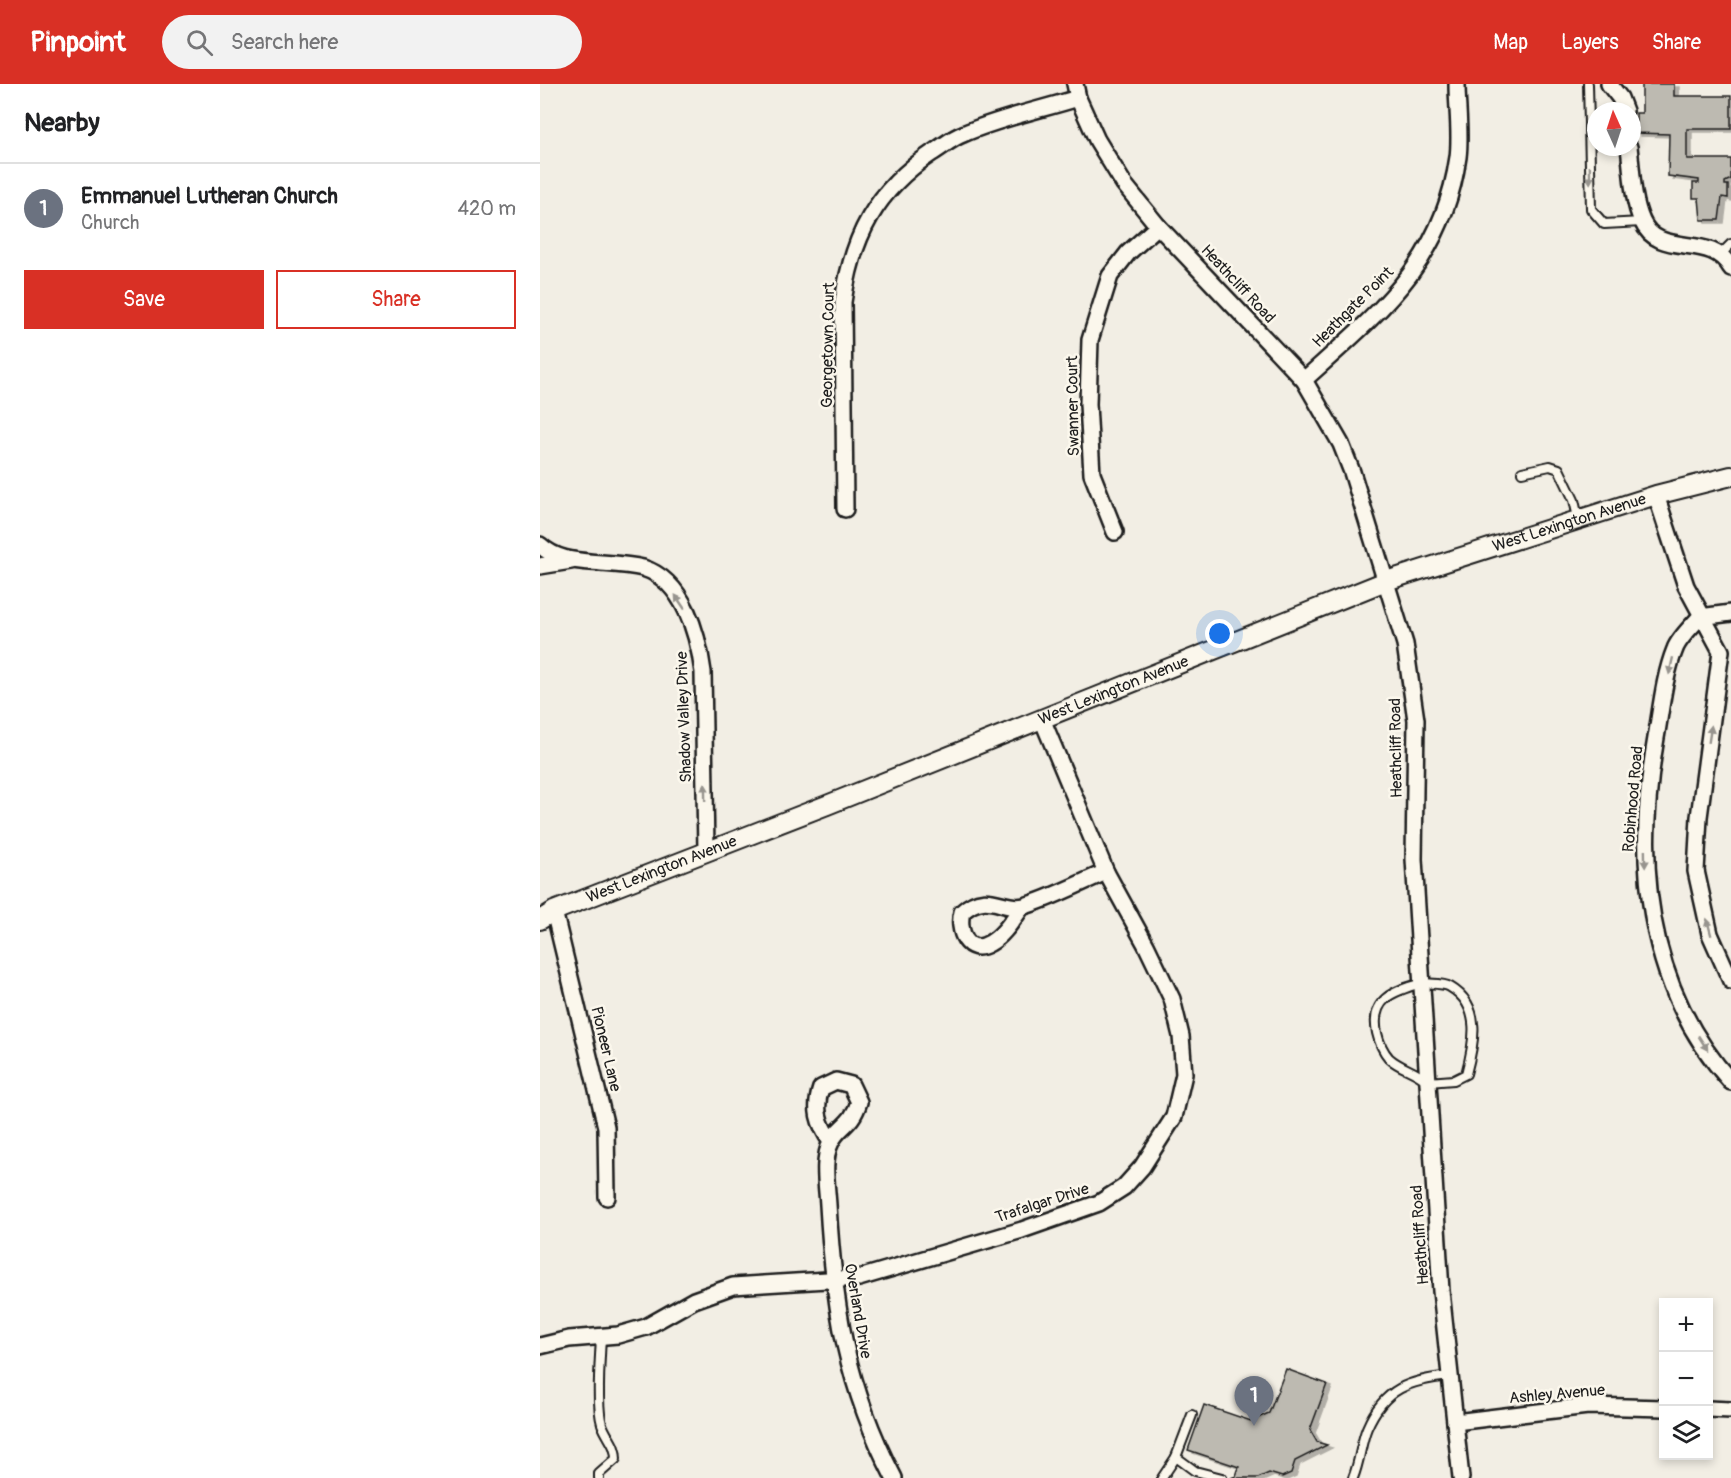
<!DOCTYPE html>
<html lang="en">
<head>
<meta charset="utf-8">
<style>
	body { margin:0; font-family:Pangolin,sans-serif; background:#f2f2f2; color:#202124 }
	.controls { position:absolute; right:18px; bottom:18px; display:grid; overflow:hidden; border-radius:0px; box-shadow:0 3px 9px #0003 }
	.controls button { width:54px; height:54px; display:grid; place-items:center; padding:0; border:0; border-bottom:2px solid #e0e0e0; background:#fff; color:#202124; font:30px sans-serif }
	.compass { position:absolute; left:1047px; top:18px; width:54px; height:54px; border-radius:50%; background:#fff; box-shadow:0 3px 9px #0003; rotate:357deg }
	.you { position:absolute; left:680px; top:550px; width:21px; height:21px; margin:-15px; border:4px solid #fff; border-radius:50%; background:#1a73e8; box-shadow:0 0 0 9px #1a73e833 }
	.badge { display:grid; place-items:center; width:39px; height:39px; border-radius:50%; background:#d93025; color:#fff; font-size:20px; font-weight:700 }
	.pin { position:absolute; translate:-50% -50px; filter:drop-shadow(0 2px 3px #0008) }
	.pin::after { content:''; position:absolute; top:32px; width:21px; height:18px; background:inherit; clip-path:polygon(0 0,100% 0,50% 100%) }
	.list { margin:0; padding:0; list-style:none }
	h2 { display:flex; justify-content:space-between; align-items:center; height:78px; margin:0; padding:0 24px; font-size:26px }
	h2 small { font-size:20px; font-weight:400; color:#757577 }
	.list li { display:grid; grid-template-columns:39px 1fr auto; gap:18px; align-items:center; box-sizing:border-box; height:90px; padding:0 24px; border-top:2px solid #e0e0e0 }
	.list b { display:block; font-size:22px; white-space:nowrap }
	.list p { margin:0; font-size:20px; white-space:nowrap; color:#757577 }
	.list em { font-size:20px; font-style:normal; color:#757577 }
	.actions { display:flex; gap:12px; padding:18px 24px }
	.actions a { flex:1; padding:14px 0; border:2px solid #d93025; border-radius:0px; text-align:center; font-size:21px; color:#d93025 }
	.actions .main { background:#d93025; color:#fff }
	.icon { flex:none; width:33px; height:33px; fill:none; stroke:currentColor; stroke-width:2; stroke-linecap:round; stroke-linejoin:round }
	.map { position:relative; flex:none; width:1191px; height:1394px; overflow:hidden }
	header { display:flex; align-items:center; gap:36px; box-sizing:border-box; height:84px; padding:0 30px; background:#d93025; color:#fff }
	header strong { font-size:28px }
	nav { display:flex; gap:33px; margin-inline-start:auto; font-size:21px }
	.search { width:420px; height:54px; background:#f2f2f2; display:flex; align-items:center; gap:15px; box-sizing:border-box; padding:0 21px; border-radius:33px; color:#757577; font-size:22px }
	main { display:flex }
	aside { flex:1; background:#fff }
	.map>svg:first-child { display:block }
</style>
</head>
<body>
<header>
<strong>Pinpoint</strong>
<div class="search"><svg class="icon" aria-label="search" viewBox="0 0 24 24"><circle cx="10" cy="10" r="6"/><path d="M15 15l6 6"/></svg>Search here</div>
<nav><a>Map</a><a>Layers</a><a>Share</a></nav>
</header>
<main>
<aside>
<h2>Nearby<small></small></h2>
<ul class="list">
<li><span class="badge" style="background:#6b7280">1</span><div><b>Emmanuel Lutheran Church</b><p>Church</p></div><em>420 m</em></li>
</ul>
<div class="actions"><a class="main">Save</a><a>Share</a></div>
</aside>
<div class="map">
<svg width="1191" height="1394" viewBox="0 0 1191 1394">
	<defs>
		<filter id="shadow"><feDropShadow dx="5" dy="3" stdDeviation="0" flood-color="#0004"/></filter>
	</defs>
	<rect width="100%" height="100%" fill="#f2eee4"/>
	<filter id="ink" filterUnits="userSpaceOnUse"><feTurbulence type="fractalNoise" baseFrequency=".0167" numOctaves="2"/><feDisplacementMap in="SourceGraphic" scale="12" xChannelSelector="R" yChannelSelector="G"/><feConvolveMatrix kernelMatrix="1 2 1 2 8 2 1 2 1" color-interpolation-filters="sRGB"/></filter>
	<g filter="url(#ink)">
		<g fill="#bdbab1" stroke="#1c1c1c" stroke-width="1.5" filter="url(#shadow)">
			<path d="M1102,0H1134V12H1191V45H1147V75H1191V95L1185,98V101H1188V114L1182,113L1179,136H1161L1159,114H1153V99H1159V96L1128,92L1129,50L1096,49V29H1102Z"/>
			<path d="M746,1285L787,1300L770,1346L777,1358L787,1361L755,1377L751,1389L742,1393L729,1389L718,1394H691L696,1392L699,1383L648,1366L664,1321L711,1337L729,1329Z"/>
		</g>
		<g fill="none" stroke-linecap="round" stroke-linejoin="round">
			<defs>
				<g id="service">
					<path d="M1048,0L1049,40"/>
					<path d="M1056,39L1049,40L1051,125L1064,140L1102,138"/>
					<path d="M1181,170L1191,160"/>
					<path d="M982,388L1010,382L1019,385L1034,416L1038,434"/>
					<path d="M882,899C890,900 904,899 910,903C943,922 934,960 926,990L914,996L888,998C875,986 861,985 849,974C843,967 839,958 837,949C830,915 853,907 882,899Z"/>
					<path d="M636,1373L652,1331"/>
					<path d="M59,1394V1390L76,1375C76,1360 67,1354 62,1340C56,1321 60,1275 61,1253"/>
					<path d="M622,1394L636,1373L655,1387L682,1394"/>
					<path d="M813,1394C820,1377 821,1358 827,1344C844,1304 870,1296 910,1292"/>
				</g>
				<g id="minor">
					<path d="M535,0L538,14L557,56L584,100L618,142L764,296L801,360L812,388L865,560L876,636L874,775L901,1207L921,1394"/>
					<path d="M1069,0L1080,14L1085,27"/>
					<path d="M1089,63C1092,86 1092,115 1102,137C1119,176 1171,147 1191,184"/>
					<path d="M764,296C838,229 903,179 918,73C921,50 917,23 917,0"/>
					<path d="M1116,411L1146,502L1181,567L1159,733L1156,787L1170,850L1191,897"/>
					<path d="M305,425L303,218C312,153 336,106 392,69C402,63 412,54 423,50C459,34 500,26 538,14"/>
					<path d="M575,448L552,390L548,320L550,256L570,192L588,169L618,142"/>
					<path d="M0,461C17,477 39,477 61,479C74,480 90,481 103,484C144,497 158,550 163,588L166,766"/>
					<path d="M0,482L31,477"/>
					<path d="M1160,533C1152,542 1139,554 1135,565C1124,592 1121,626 1116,654C1095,775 1105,902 1191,998"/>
					<path d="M1160,533L1191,529"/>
					<path d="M482,823C473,835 464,851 450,859C427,873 417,846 422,828C447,805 462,827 484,822C508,816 542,798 566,788"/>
					<path d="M14,827L66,1043L67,1113"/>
					<path d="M291,1058C278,1039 274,1025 281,1004L296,997L311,1001L319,1018C311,1043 299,1041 291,1058C282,1075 287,1103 288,1121C294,1224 306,1302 354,1394"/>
					<path d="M0,1262L29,1255L78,1251L106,1243L154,1216L193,1202L319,1194L482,1146L559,1119L584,1103L602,1083L634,1033L644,990L641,952L632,915L606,861L566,788L502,635"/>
					<path d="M1168,1325L1191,1326"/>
					<path d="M915,1338L1048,1322L1124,1324"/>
				</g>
				<g id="tertiary">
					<path id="s1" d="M0,836L14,827L287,721L846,497L1116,411L1191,392"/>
				</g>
			</defs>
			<use href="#service" stroke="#1c1c1c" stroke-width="12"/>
			<use href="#minor" stroke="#1c1c1c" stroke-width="20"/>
			<use href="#tertiary" stroke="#1c1c1c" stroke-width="22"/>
			<use href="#service" stroke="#fbf7ec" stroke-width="8"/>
			<use href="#minor" stroke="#fbf7ec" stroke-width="15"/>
			<use href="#tertiary" stroke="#fbf7ec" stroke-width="18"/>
		</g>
		<defs><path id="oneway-solid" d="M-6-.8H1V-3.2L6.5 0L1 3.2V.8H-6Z" transform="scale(1.5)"/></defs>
		<g fill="#97948e">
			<use href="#oneway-solid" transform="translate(1050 91) rotate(89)"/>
			<use href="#oneway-solid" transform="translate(140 518) rotate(-124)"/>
			<use href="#oneway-solid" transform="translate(1131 582) rotate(103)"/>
			<use href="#oneway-solid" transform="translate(1170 650) rotate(-81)"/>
			<use href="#oneway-solid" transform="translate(165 708) rotate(-91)"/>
			<use href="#oneway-solid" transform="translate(1105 775) rotate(89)"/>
			<use href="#oneway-solid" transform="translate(1169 843) rotate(-105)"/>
			<use href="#oneway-solid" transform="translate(1163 959) rotate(57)"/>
		</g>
	</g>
	<g text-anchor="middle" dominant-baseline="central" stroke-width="5" stroke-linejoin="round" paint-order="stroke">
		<g font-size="16" fill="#1c1c1c" stroke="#fbf7ec">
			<text transform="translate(698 200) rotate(47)">Heathcliff Road</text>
			<text transform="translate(813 223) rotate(-45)">Heathgate Point</text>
			<text transform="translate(288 261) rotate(-89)">Georgetown Court</text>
			<text transform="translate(533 322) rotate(-91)">Swanner Court</text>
			<text stroke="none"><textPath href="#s1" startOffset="1104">West Lexington Avenue</textPath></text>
			<text stroke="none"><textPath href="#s1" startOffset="618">West Lexington Avenue</textPath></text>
			<text transform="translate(144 633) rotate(-92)">Shadow Valley Drive</text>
			<text transform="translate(856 664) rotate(-91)">Heathcliff Road</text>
			<text transform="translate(1093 715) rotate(-85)">Robinhood Road</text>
			<text stroke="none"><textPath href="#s1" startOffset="132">West Lexington Avenue</textPath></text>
			<text transform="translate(66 965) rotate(77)">Pioneer Lane</text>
			<text transform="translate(502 1119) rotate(-18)">Trafalgar Drive</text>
			<text transform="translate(880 1151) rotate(-94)">Heathcliff Road</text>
			<text transform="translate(318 1227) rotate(80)">Overland Drive</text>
			<text transform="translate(1017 1310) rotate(-5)">Ashley Avenue</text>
		</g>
	</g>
</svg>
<div class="controls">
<button>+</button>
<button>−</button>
<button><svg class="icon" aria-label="layers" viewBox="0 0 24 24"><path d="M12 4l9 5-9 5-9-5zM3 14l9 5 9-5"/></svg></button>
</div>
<svg class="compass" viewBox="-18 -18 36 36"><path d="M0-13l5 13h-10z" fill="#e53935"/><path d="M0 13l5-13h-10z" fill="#757577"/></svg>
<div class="you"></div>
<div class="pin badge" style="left:714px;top:1342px;background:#6b7280">1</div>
</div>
</main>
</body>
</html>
